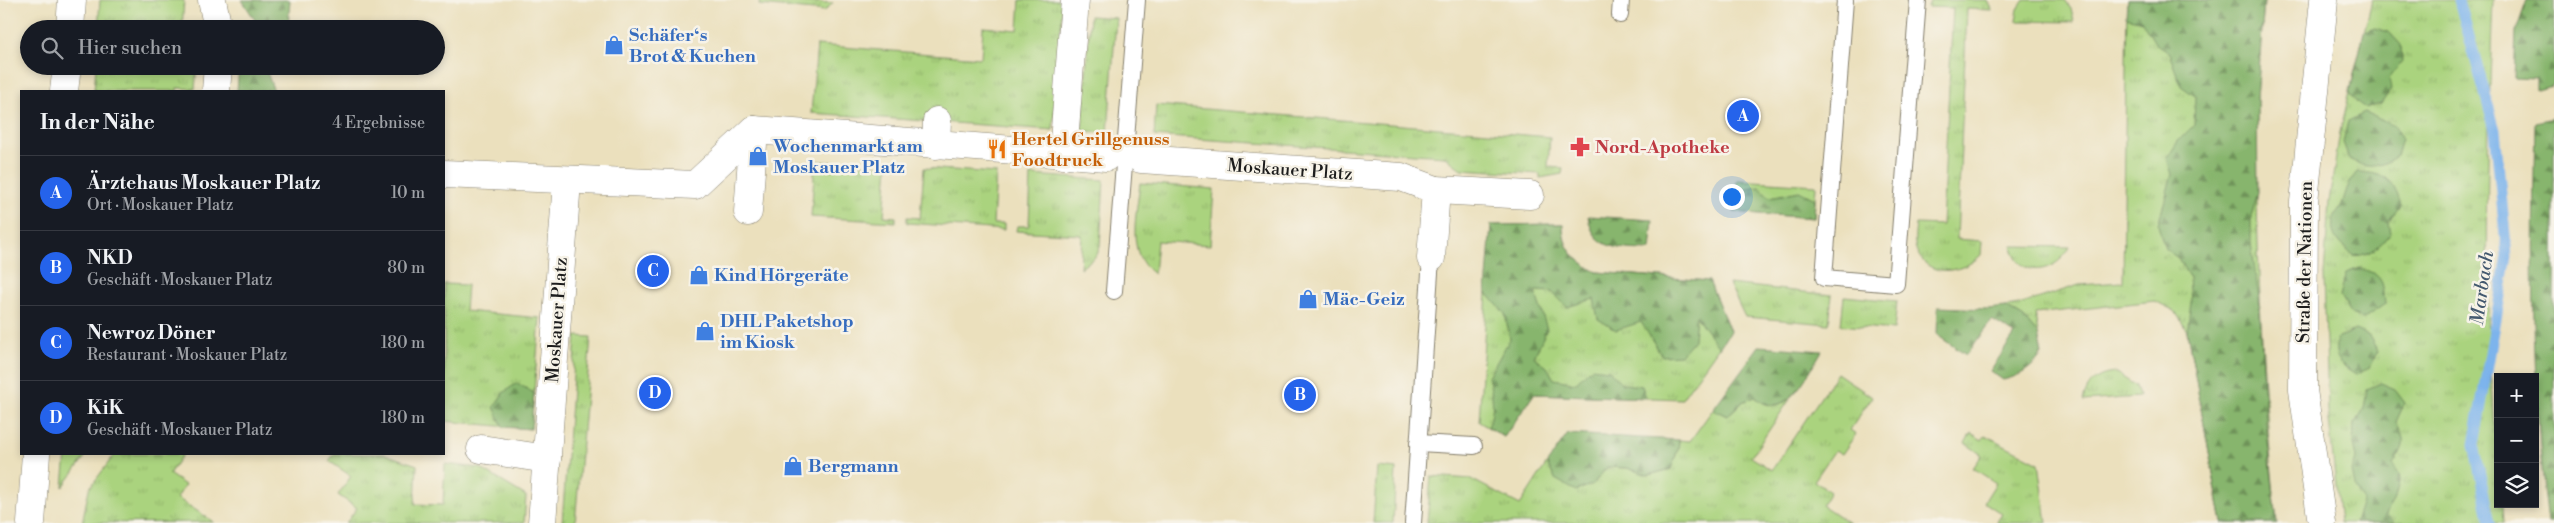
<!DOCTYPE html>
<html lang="de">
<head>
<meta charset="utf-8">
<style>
	body { margin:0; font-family:"Libre Bodoni",serif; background:#20242c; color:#f1f3f6 }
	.controls { position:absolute; right:15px; bottom:15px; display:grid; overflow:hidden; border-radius:0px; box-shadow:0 2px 8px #0003 }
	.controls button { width:45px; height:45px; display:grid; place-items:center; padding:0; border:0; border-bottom:1px solid #363941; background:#171b24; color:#f1f3f6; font:25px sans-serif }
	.you { position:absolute; left:1731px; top:196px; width:18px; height:18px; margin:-12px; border:4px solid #fff; border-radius:50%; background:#1a73e8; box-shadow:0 0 0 8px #1a73e833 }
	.badge { display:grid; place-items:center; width:32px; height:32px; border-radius:50%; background:#2563eb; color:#fff; font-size:16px; font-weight:700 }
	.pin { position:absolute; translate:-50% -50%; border:2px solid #fff; box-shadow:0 1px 5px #0006 }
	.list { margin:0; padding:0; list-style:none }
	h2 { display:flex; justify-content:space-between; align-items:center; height:65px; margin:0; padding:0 20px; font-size:21px }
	h2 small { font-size:16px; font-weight:400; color:#9ea1a6 }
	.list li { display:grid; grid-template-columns:32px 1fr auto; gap:15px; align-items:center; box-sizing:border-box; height:75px; padding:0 20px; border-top:1px solid #363941 }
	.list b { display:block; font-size:19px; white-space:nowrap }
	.list p { margin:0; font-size:16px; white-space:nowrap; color:#9ea1a6 }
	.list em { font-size:16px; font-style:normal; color:#9ea1a6 }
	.icon { flex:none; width:28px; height:28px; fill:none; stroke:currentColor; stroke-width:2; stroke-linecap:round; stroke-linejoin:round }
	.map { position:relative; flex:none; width:2554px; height:523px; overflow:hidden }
	.search { position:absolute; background:#171b24; box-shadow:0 2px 8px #0003; left:20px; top:20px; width:425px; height:55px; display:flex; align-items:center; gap:12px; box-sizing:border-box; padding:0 18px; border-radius:28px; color:#9ea1a6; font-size:19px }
	.panel { position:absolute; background:#171b24; box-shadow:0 2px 8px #0003; left:20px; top:90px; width:425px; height:365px; border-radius:0px }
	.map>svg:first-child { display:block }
</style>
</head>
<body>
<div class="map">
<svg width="2554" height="523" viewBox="0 0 2554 523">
	<defs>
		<pattern id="grass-tufts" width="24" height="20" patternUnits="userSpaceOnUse" patternTransform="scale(1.25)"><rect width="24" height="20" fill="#aad37e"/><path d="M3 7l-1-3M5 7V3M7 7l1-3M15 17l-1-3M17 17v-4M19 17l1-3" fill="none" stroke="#92b56c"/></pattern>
		<pattern id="forest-firs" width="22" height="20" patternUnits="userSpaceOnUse" patternTransform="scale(1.25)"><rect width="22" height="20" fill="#87b56d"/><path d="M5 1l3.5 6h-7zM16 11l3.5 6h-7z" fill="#6e9259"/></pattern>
	</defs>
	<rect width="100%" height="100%" fill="#f7f3e8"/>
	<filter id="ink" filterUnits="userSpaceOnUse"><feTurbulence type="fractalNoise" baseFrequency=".02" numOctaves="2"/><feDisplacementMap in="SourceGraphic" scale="10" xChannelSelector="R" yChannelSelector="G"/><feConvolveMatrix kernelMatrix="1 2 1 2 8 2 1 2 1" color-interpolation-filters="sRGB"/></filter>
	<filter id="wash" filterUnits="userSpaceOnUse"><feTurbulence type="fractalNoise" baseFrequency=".0096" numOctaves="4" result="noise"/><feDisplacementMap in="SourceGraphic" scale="20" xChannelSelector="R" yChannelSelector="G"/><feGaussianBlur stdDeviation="1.12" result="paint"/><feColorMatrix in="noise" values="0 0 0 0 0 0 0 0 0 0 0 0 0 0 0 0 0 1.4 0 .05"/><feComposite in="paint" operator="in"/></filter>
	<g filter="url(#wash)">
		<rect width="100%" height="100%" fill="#ebe0bd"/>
		<g fill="url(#grass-tufts)" stroke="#63784d">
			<path d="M100,0H184L182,29H98Z"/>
			<path d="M760,0L833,3L825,11L759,5Z"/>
			<path d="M1020,0H1063L1053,130L811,113L817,45L981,58L983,27L1018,30Z"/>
			<path d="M1932,0H1987L1992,10L1967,9L1957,239L1982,241L1981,255C1965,271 1932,280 1918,254C1913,245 1915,234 1916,224L1942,225L1953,8L1927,7Z"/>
			<path d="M2024,0H2065L2071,8L2074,22L2016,21L2018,9Z"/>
			<path d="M2127,0H2264C2262,34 2258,68 2257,102C2255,243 2262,383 2277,523H2222L2187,331L2175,311L2155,301L2035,314L2038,334L2024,318L2006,307L2019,305L2079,285L2123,282Z"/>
			<path d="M2372,0H2493C2489,101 2486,202 2488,303C2489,371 2498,437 2498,504H2502L2503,523H2340L2328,411L2324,276L2329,201L2340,132Z"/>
			<path d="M1090,16L1116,18L1108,133L1082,131Z"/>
			<path d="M96,66H197L195,89L177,88V91H94Z"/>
			<path d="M1156,105L1550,137L1548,167L1563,168L1562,174L1540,178V174L1461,169L1444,156L1154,136Z"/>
			<path d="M815,161L888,166L884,216L896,217V222L811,217Z"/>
			<path d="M924,168L996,173L993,224H1004V230L907,223V217L920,218Z"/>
			<path d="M1031,175L1104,180L1100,246L1097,255L1080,269L1082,235L1016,231L1017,226H1029Z"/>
			<path d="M1737,180L1816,185L1814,218L1734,212Z"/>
			<path d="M1140,183L1214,189L1210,245L1157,241L1154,274C1125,254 1137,214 1140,183Z"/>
			<path d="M1563,224C1562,249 1576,261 1597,272L1709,281L1730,331L1682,399L1534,394L1504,437L1479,422L1491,225Z"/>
			<path d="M2012,246L2070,247C2057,273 2018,281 2012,246Z"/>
			<path d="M444,284L467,285L465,311L540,318L531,429L444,421Z"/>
			<path d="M1729,284L1832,295L1829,324L1745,317Z"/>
			<path d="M1844,296L1897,301L1894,330L1841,325Z"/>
			<path d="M576,336L591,337L575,523H562Z"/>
			<path d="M1837,373L1872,397L1850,430L1856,434L1842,454L1835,450L1814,481L1830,492L1822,505L1849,523H1427L1431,476L1471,479L1520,505L1547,463L1555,479L1593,484L1607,467L1627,468L1649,475L1671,469L1678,449L1679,440L1690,441L1713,409L1727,416L1742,402L1755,397C1767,408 1777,407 1790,399L1751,457L1772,470Z"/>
			<path d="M2116,373L2136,386L2139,397L2083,401C2087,383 2097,374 2116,373Z"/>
			<path d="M1971,433L1982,440L1985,435L2039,463L2047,523H1996L2002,514L1984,502L1996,483L1973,468L1982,455L1965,443Z"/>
			<path d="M66,454H87L63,487Z"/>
			<path d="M115,454H183L169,474L185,485L177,498L214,522L82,523L89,489Z"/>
			<path d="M334,454H385L417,465L415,504L443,505L445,464L480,468L526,496L524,523H346L357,508L338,495L351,476L329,461Z"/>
			<path d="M1377,467L1396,469L1393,523H1373Z"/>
		</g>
		<g fill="url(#forest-firs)" stroke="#526844">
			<path d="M242,0H290L288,29H255V20Z"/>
			<path d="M2127,0H2264L2257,101L2258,192L2251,217V243L2259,298L2266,424L2277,523H2222L2187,331L2191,302L2189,277L2178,258L2165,249L2158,225L2172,174L2167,159L2178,141L2194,125L2195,96L2181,86L2169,53L2155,43L2142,21L2126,17Z"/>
			<path d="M2527,0H2554V83L2552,86L2536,90V79L2514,78L2516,31Z"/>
			<path d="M2375,28L2389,32L2401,45L2402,62L2389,79L2391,89L2381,104L2365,108L2357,102L2350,92L2364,32Z"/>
			<path d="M239,66H269L266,70L274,91H237Z"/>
			<path d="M2365,113L2395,126L2402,139L2397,156C2377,168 2370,170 2349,159L2343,142L2348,121Z"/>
			<path d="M2554,118V523H2548C2531,390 2532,256 2535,122Z"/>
			<path d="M2357,172C2385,173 2393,179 2401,205L2388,221L2390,233C2380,246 2373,254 2355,256C2343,248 2330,238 2333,222C2334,215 2339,210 2342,204C2347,190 2347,184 2357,172Z"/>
			<path d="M1759,187L1770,197L1799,191L1815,199L1814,218L1734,212L1737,191Z"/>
			<path d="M1588,216L1653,220L1650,250C1621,249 1593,251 1588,216Z"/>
			<path d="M1563,224C1562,249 1576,261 1597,272L1709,281L1730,331L1719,348L1696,316L1694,340L1681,355L1662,356L1641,322L1616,330L1598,319L1594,299L1567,307L1552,292L1535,291L1547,329L1534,357L1547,367L1554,379L1575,383L1591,368L1609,370L1622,384L1642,386L1646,398L1534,394L1504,437L1488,427C1495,410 1493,395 1488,377L1510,339L1505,314L1486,292L1491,225Z"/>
			<path d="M2359,268C2383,275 2383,280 2385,304L2363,319L2350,313L2340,296L2346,273Z"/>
			<path d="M1938,307L1988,309L2006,307L2024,318L2038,334L2042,354C2031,369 2021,376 2003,380L1990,371L2015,334L1992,320L1966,355L1937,335Z"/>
			<path d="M2355,330L2369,336L2378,351L2370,368L2356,374C2339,364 2333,358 2337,338Z"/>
			<path d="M1759,346L1822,351C1807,374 1787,424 1755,397L1742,402L1727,416L1713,409Z"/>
			<path d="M517,383L534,393L531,429L503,427L494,407L504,392Z"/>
			<path d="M2381,383L2395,389L2405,402L2396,422C2407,441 2405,447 2393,464L2400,478L2394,501L2386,514L2394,523H2355L2363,499L2354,486L2351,471L2356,458L2353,445L2354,424L2364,409L2367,389Z"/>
			<path d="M1568,434L1679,440L1678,449L1671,469L1648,475L1627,468L1607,467L1593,484L1576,491L1555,479L1547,463Z"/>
		</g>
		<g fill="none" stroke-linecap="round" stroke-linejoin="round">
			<path stroke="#7db4ec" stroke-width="11" d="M2459,0L2495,130L2507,256L2474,445L2490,523"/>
		</g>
	</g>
	<g filter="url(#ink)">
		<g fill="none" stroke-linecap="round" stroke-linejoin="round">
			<defs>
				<g id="lane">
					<path d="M1845,0L1824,278L1896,284L1918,0"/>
					<path d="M1620,15L1621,0"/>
					<path d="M1114,291L1137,0"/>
					<path d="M1418,443L1474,446"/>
					<path d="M1413,523L1431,258"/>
				</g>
				<g id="street">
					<path d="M212,0L218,29"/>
					<path d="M216,91L218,66"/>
					<path d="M936,145L937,121"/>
					<path d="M1063,155L1075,0"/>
					<path d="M1141,159L1401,177L1436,190L1431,258"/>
					<path d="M444,174L695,185L754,130L1106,157"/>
					<path d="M1436,190L1530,195"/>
					<path d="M748,212L754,130"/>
					<path d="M481,449L547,459"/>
					<path d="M542,523L567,181"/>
				</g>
				<g id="secondary">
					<path d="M70,29L72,0"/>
					<path d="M64,91L67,66"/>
					<path d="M31,523L36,454"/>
					<path d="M2322,523L2303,390L2304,202L2324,0"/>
				</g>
			</defs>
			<use href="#lane" stroke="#847e6c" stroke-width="18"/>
			<use href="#street" stroke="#847e6c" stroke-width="29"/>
			<use href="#secondary" stroke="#847e6c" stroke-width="29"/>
			<use href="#lane" stroke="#fff" stroke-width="16"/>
			<use href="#street" stroke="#fff" stroke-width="28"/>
			<use href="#secondary" stroke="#fff" stroke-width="28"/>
		</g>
	</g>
	<defs>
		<symbol id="shop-bare" viewBox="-9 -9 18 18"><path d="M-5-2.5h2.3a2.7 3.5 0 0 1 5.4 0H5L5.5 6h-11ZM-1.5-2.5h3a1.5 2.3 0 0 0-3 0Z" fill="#3f7fe0" stroke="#f7f3e8" stroke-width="2.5" paint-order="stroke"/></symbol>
		<symbol id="pharmacy-bare" viewBox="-9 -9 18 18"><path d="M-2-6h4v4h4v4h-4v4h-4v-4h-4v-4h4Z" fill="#e0444e" stroke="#f7f3e8" stroke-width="2.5" paint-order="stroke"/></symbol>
		<symbol id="restaurant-bare" viewBox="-9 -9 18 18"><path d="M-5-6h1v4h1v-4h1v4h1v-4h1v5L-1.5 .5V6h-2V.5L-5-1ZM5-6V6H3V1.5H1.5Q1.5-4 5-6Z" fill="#e8710a" stroke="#f7f3e8" stroke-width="2.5" paint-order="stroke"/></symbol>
	</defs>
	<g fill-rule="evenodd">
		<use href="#shop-bare" x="600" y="31" width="28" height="28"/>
		<use href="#pharmacy-bare" x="1566" y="133" width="28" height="28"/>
		<use href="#restaurant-bare" x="983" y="135" width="28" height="28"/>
		<use href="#shop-bare" x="744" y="142" width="28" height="28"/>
		<use href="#shop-bare" x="685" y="261" width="28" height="28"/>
		<use href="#shop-bare" x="1294" y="285" width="28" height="28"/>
		<use href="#shop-bare" x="691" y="317" width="28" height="28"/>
		<use href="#shop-bare" x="779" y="452" width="28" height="28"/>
	</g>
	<g text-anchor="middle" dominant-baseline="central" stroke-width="5" stroke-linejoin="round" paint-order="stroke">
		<g font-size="18" font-weight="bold" fill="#366cbe" stroke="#f7f3e8" text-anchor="start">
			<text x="629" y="35">Schäfer‘s<tspan x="629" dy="21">Brot &amp; Kuchen</tspan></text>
			<text x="773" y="146">Wochenmarkt am<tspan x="773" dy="21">Moskauer Platz</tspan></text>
			<text x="714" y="275">Kind Hörgeräte</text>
			<text x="1323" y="299">Mäc-Geiz</text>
			<text x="720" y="321">DHL Paketshop<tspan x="720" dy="21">im Kiosk</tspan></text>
			<text x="808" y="466">Bergmann</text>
		</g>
		<g font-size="18" font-weight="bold" fill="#c56008" stroke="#f7f3e8" text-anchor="start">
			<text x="1012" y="139">Hertel Grillgenuss<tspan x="1012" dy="21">Foodtruck</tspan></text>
		</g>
		<g font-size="18" font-weight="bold" fill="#be3a42" stroke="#f7f3e8" text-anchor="start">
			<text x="1595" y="147">Nord-Apotheke</text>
		</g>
		<g font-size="18" fill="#1c1c1c" stroke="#f7f3e8">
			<text transform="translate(1290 170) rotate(4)">Moskauer Platz</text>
			<text transform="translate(2305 262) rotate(-89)">Straße der Nationen</text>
			<text transform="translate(557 320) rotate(-86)">Moskauer Platz</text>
		</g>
		<g font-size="19" font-style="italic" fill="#43596f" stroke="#f7f3e8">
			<text transform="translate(2482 288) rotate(-82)">Marbach</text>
		</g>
	</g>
</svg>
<div class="controls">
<button>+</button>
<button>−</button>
<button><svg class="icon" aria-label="layers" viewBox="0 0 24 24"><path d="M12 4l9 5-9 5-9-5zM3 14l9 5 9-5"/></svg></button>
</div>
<div class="you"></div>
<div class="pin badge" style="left:1743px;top:116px">A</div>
<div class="pin badge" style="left:1300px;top:395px">B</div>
<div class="pin badge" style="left:653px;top:271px">C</div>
<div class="pin badge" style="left:655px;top:393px">D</div>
<div class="search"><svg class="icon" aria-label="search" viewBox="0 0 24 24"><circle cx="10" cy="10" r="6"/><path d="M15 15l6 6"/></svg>Hier suchen</div>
<section class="panel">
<h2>In der Nähe<small>4 Ergebnisse</small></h2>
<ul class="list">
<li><span class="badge">A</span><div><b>Ärztehaus Moskauer Platz</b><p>Ort · Moskauer Platz</p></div><em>10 m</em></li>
<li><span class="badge">B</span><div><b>NKD</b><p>Geschäft · Moskauer Platz</p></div><em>80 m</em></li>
<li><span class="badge">C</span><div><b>Newroz Döner</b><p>Restaurant · Moskauer Platz</p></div><em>180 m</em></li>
<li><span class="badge">D</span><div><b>KiK</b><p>Geschäft · Moskauer Platz</p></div><em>180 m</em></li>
</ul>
</section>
</div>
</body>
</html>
